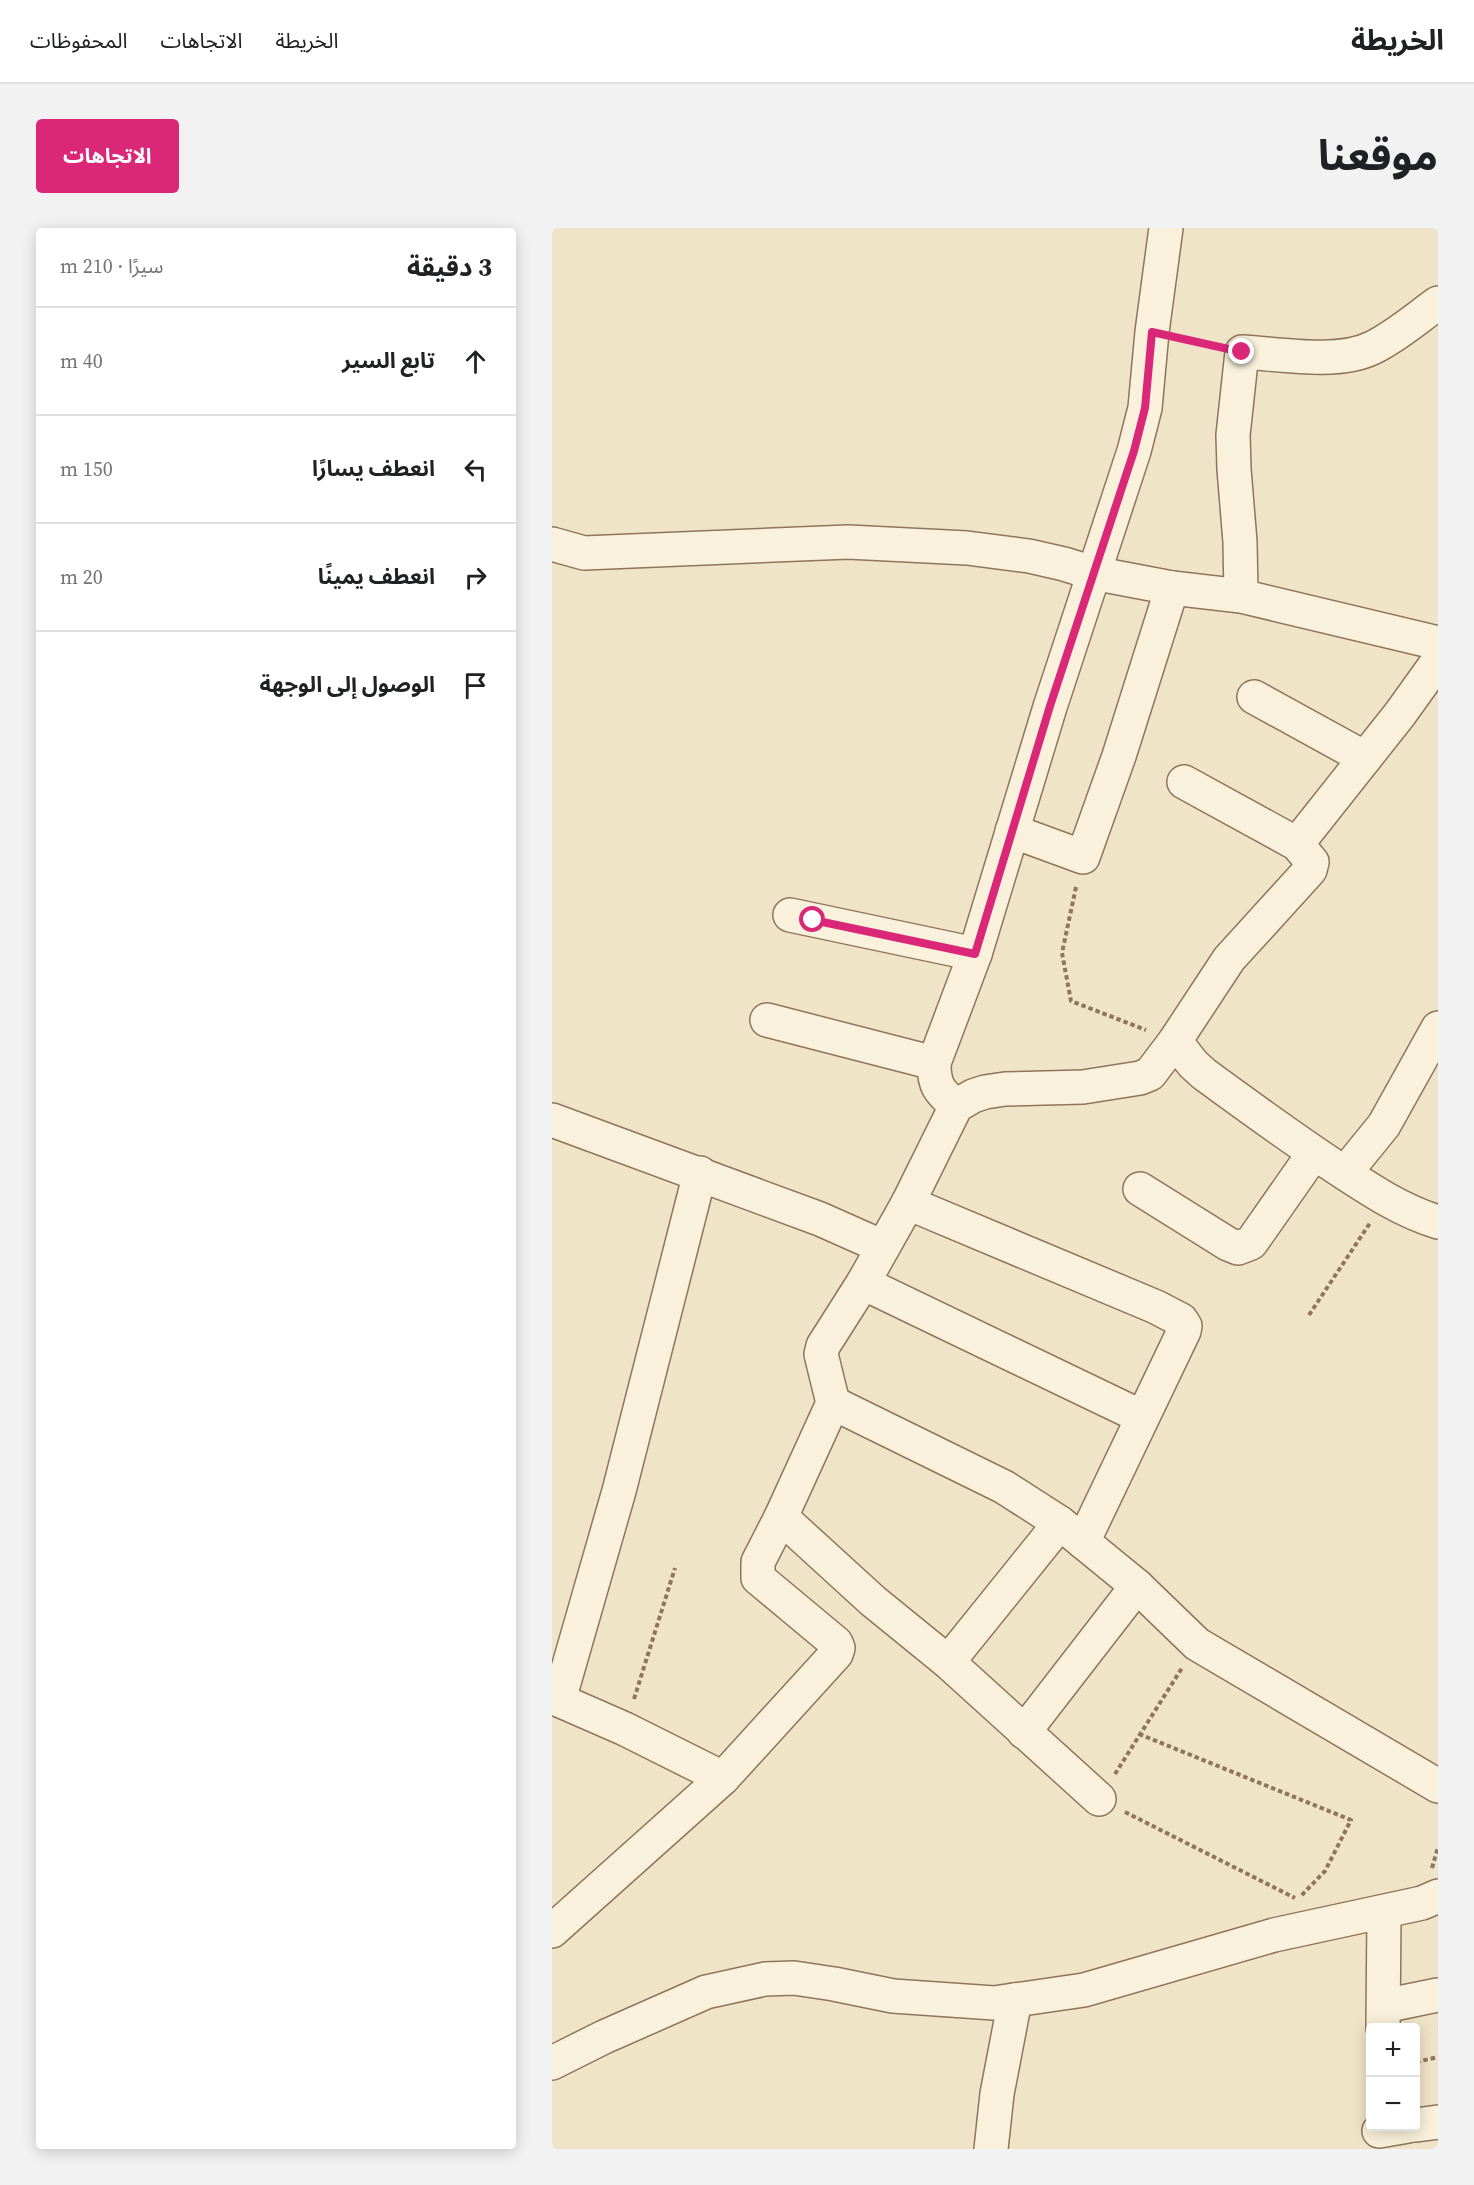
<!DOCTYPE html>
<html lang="ar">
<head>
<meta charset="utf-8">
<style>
	body { margin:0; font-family:"Source Serif 4","Noto Sans Arabic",serif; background:#f2f2f2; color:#202124; direction:rtl }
	.controls { position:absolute; right:18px; bottom:18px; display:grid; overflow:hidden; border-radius:6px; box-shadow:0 3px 15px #0003 }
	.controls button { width:54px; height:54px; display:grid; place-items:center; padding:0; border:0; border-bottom:2px solid #e0e0e0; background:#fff; color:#202124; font:30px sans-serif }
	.stop { position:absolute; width:18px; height:18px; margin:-14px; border:4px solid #db2777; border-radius:50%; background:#fff }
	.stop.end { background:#db2777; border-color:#fff; box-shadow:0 2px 6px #0008 }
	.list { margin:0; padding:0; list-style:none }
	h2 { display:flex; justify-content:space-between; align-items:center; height:78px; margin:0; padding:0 24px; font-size:26px }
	h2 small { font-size:20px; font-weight:400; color:#757577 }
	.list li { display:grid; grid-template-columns:39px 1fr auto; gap:18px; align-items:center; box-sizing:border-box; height:108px; padding:0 24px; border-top:2px solid #e0e0e0 }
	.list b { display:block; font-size:22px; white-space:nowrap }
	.list em { font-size:20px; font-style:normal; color:#757577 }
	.icon { flex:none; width:33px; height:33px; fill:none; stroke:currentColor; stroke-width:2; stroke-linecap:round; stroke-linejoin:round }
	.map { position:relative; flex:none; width:886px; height:1921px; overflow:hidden; direction:ltr; border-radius:6px }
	header { display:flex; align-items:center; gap:36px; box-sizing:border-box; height:84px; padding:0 30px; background:#fff; border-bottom:2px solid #e0e0e0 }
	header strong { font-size:28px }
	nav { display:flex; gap:33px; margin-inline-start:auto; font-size:21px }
	.intro { display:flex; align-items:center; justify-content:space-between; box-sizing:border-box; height:144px; padding:0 36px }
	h1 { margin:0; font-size:42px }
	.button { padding:15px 27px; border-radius:6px; background:#db2777; color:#fff; font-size:21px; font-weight:700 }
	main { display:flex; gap:36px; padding:0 36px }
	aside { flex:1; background:#fff; border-radius:6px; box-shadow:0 3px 15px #0003 }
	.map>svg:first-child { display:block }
</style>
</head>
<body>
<header>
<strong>الخريطة</strong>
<nav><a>الخريطة</a><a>الاتجاهات</a><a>المحفوظات</a></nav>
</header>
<div class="intro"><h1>موقعنا</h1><a class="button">الاتجاهات</a></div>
<main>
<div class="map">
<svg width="886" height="1921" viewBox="0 0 886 1921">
	<rect width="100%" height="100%" fill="#f0e4c8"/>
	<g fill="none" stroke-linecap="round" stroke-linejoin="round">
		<defs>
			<g id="street">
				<path d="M0,316L32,325L296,314L415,320L477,328L512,336L541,345L620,360L689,368L886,415"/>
				<path d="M689,368L688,314L682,241L681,207L690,124C728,126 785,137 820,120C843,109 865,90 886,75"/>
				<path d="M702,469L813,530"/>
				<path d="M460,603L531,629L567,528L620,360"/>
				<path d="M745,616L848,486L886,433"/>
				<path d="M238,687L423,726"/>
				<path d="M215,792L382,835"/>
				<path d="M623,813L641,836L652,846C697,879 742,912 788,942C820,963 850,983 886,994"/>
				<path d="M404,878C387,863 382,858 382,835L423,726L498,479L582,223L593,180L600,104L614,0"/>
				<path d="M0,892L268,991L331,1019"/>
				<path d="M793,945L832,897L886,800"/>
				<path d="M588,961L676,1016L686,1020L699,1015L762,925"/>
				<path d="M356,975L604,1079L629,1092L633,1098L632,1103L531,1314"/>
				<path d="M311,1055L590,1189"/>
				<path d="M281,1175L452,1259L508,1295L585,1358L645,1416L886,1558"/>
				<path d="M229,1289L321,1373L396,1434L547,1571"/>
				<path d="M396,1434L508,1295"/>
				<path d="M0,1469L73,1501L171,1550"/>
				<path d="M7,1472L67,1263L148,945"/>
				<path d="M472,1504L585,1358"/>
				<path d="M0,1703L171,1550L284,1426L286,1420L284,1415L206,1350V1334L229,1289L281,1175L269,1126L271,1118L311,1055L356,975L404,878L421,868L433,864L453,861L531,859L588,850L598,846L623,813L677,731L758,642L760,634L745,616L632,554"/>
				<path d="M832,1778L886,1767"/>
				<path d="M831,1800L832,1684"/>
				<path d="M0,1835L52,1809L154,1764L213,1751L242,1750L282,1756L341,1768L442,1775L532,1762L722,1707L870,1675L886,1668"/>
				<path d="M864,1897L886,1894"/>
				<path d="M827,1903L856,1898"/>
				<path d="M439,1921L445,1866L463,1772"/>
			</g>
		</defs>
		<use href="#street" stroke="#8d765c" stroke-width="36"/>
		<g stroke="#8d765c" stroke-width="4" stroke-dasharray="4.5 3" stroke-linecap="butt">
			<path d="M630,111L661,118"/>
			<path d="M524,659L510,725L519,773L594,802"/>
			<path d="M757,1087L818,995"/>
			<path d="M82,1471L123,1340"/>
			<path d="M587,1506L799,1592L773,1643L749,1668"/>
			<path d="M563,1546L630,1440"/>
			<path d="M573,1584L743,1670"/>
			<path d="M880,1640L886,1619"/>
			<path d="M864,1834L886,1829"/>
		</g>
		<use href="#street" stroke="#faf1dc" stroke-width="33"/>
	</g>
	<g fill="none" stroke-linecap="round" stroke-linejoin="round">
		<path stroke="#db2777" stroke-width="8" d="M261,692L423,726L498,478L582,223L593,180L600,104L690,124"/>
	</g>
</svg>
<div class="controls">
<button>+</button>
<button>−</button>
</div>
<div class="stop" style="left:261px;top:692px"></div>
<div class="stop end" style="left:690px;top:124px"></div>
</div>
<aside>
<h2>3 دقيقة<small>سيرًا · 210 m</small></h2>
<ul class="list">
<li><svg class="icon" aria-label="ahead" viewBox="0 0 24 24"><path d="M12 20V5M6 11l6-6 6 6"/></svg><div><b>تابع السير</b></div><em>40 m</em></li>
<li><svg class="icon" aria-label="left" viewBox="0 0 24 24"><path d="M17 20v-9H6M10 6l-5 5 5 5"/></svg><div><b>انعطف يسارًا</b></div><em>150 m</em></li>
<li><svg class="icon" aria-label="right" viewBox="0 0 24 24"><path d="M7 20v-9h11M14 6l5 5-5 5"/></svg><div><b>انعطف يمينًا</b></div><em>20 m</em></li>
<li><svg class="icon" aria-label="arrive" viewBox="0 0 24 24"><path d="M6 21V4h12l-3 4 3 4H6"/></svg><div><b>الوصول إلى الوجهة</b></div></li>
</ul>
</aside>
</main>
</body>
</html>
